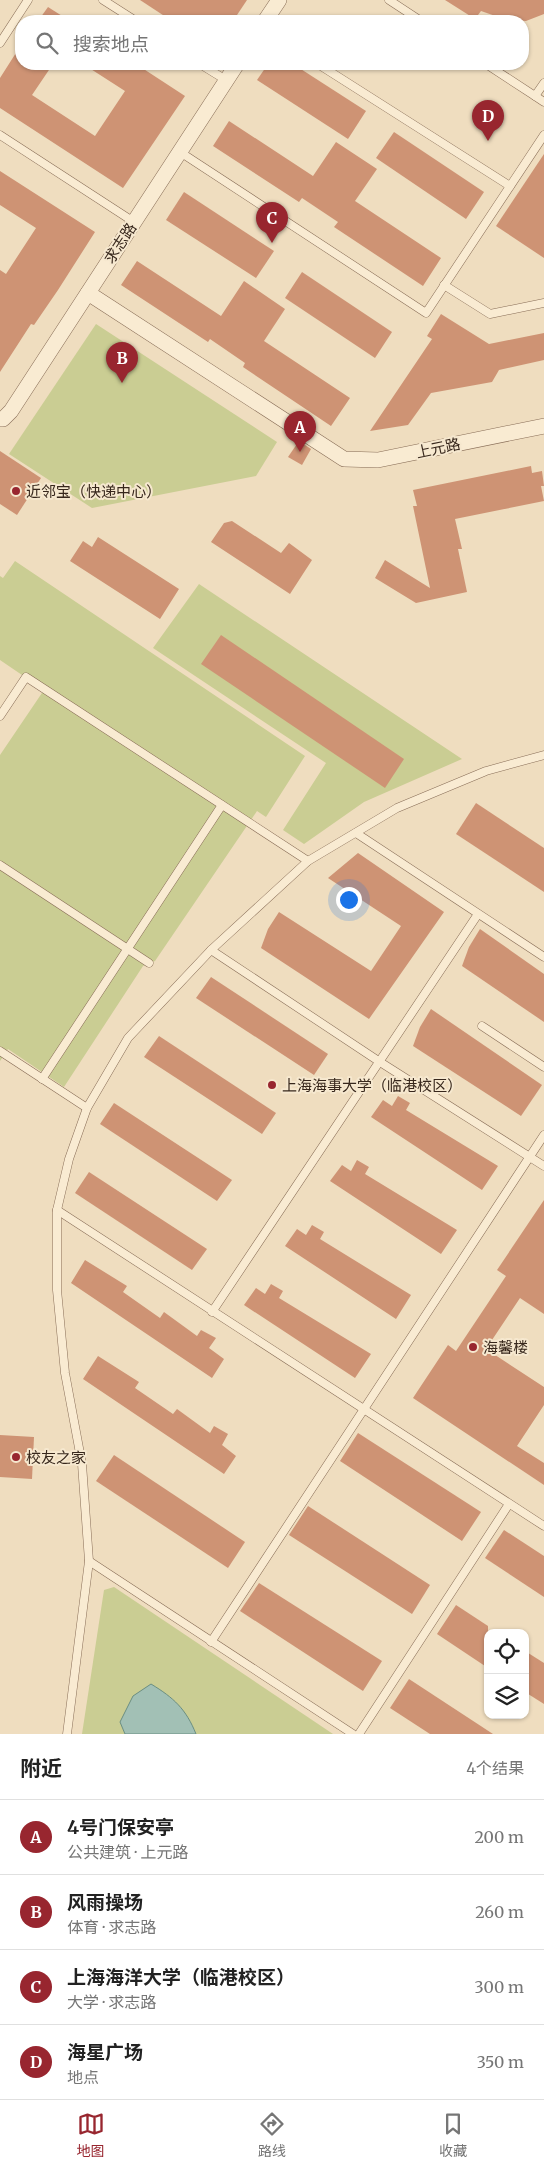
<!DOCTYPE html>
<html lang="zh">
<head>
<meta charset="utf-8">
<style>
	body { margin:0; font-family:Merriweather,"Noto Sans SC",serif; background:#f2f2f2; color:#222 }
	.controls { position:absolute; right:15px; bottom:15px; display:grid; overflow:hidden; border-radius:10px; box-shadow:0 1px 4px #0004 }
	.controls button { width:45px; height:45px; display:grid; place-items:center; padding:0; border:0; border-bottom:1px solid #e0e0e0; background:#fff; color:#222; font:25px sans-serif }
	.you { position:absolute; left:348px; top:899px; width:18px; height:18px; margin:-12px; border:4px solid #fff; border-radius:50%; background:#1a73e8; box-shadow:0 0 0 8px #1a73e833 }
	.badge { display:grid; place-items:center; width:32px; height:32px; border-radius:50%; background:#98262f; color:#fff; font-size:16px; font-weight:700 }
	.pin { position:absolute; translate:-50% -41px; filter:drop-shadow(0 1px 2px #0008) }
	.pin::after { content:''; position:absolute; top:26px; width:18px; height:15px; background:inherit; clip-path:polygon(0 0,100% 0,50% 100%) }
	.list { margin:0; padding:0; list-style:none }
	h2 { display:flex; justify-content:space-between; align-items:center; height:65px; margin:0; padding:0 20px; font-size:21px }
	h2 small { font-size:16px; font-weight:400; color:#767676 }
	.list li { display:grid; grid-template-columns:32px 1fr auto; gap:15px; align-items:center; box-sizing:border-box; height:75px; padding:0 20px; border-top:1px solid #e0e0e0 }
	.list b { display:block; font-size:19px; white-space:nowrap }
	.list p { margin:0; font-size:16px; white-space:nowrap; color:#767676 }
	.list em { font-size:16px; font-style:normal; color:#767676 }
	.icon { flex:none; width:28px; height:28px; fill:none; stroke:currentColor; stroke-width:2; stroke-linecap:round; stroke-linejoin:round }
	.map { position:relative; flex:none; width:544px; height:1734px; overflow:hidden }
	.search { position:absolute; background:#fff; box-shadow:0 1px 4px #0004; left:15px; right:15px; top:15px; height:55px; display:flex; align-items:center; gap:12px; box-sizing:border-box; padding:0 18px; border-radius:20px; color:#767676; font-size:19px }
	.sheet { height:365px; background:#fff }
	nav { display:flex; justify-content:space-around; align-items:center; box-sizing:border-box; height:70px; border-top:1px solid #e0e0e0; background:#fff; font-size:14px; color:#767676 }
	nav a { display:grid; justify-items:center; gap:2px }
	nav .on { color:#98262f }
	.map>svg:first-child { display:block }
</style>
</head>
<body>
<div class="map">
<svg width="544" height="1734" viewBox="0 0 544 1734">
	<rect width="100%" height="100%" fill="#efddbf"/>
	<g fill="#cacd93">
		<path d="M96,324L277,442L256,476L92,508L9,454Z"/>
		<path d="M15,561L305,756L266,817L257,811L155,961L143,966L64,1087L8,1049L0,1061V755L44,690L0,660V576L3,578Z"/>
		<path d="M199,584L462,759L364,802L304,844L283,830L326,763L153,648Z"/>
		<path d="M114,1587L333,1734H82L104,1590Z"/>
	</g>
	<path fill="#a2c0b5" stroke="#6a8e82" d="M151,1684C174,1698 186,1709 196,1734H125L120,1722L133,1696Z"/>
	<g fill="#ce9374">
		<path d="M140,0H247L233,21H172Z"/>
		<path d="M445,0H544V14L526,21L507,20L481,11L475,19Z"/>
		<path d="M48,7L70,21H38Z"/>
		<path d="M21,45V64H53L32,95L95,136L125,91L83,64H136L185,96L123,188L0,108V78Z"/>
		<path d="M268,64H293L366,111L348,139L257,80Z"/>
		<path d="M229,121L313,176L336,142L377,169L355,201L441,258L423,286L334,227L338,222L302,198L299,202L213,146Z"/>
		<path d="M394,132L484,192L466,219L376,158Z"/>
		<path d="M544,154V258L496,226Z"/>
		<path d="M0,171L95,232L58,290L34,325L31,324L0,372V270L6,274L36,228L0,205Z"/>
		<path d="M184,192L274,251L256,278L166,220Z"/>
		<path d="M137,261L221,316L244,281L285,309L264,341L350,398L331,426L243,367L245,363L210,339L208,342L121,285Z"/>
		<path d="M302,272L392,332L375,358L285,298Z"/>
		<path d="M441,314L489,344L544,333V360L499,370L492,382L431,393L408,425L370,431L432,339L427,336Z"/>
		<path d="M299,441L311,449L302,465L288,457Z"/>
		<path d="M0,451L41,478L17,515L0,504Z"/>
		<path d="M531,466L532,473L542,471L544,486H541L544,501L455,519L462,549H458L467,592L416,603L375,578L385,560L430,588L413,506H417L413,490Z"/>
		<path d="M232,521L281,553L289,543L312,560L290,594L211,542L224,523Z"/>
		<path d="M98,537L179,589L160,619L70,561L83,541L92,547Z"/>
		<path d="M221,635L404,759L385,788L201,664Z"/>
		<path d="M476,803L544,848V892L456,834Z"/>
		<path d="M358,853L444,912L369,1019L261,948L268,929L279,912L371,971L401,926L328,878Z"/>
		<path d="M480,929L544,974V1022L462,966L469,947Z"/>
		<path d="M211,977L328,1054L314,1075L196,998Z"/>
		<path d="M431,1009L542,1085L521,1116L413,1046L420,1027Z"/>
		<path d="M159,1036L276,1113L262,1134L144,1057Z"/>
		<path d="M398,1096L410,1103L406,1110L498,1166L482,1190L371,1117L383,1100L392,1106Z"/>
		<path d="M114,1103L232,1180L217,1201L100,1124Z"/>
		<path d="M357,1160L369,1167L365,1174L457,1230L441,1254L330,1181L342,1165L351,1171Z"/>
		<path d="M89,1172L207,1249L192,1270L75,1193Z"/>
		<path d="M544,1200V1314L520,1298L486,1349L544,1387V1405L517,1446L544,1463V1485L413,1398L448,1345L456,1351L506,1276L497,1270Z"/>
		<path d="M312,1225L324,1232L320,1239L411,1295L396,1319L285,1246L297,1229L306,1235Z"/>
		<path d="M85,1260L127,1286L123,1292L160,1318L164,1312L197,1336L201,1330L216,1338L209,1348L224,1359L212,1378L71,1283Z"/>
		<path d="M271,1284L283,1291L279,1298L371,1354L355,1378L244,1305L256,1288L265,1294Z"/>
		<path d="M98,1356L139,1382L135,1388L173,1414L177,1409L210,1433L214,1426L228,1434L222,1445L236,1456L224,1474L83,1379Z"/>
		<path d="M358,1433L481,1512L462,1541L340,1461Z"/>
		<path d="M0,1435L34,1437L32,1479L0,1477Z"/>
		<path d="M114,1455L245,1542L228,1568L96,1481Z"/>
		<path d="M308,1506L430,1585L412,1614L289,1535Z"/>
		<path d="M504,1530L544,1556V1597L485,1558Z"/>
		<path d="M259,1583L382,1661L363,1691L240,1611Z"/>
		<path d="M456,1605L488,1626V1668L437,1634Z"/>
		<path d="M525,1651L544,1663V1704L525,1692Z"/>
		<path d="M409,1679L493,1734H430L390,1708Z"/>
	</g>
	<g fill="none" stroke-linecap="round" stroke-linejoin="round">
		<defs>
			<g id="service">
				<path d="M103,0L136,21"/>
				<path d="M389,0L421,21"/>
				<path d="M0,43L28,0"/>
				<path d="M200,64L226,80"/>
				<path d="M318,64L510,186"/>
				<path d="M486,64L535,96L544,83"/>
				<path d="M535,96L544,102"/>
				<path d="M0,135L134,222"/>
				<path d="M180,152L426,313L544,135"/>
				<path d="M444,285L490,314L544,303"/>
				<path d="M0,716L26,677L308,861"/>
				<path d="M356,833L544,957"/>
				<path d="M0,865L149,963"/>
				<path d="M211,950L380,1062L544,1166"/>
				<path d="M482,1026L544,1067"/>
				<path d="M0,1051L87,1108"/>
				<path d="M42,1079L222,805"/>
				<path d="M57,1210L544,1526"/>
				<path d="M212,1312L478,914"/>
				<path d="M89,1561L353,1734"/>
				<path d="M211,1642L544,1135"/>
				<path d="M67,1734L89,1561L82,1464L65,1373L57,1290V1210L69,1159L87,1108L128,1038L211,950L308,861L397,808L486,771L544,755"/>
				<path d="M359,1734L509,1504"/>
			</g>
			<g id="minor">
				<path d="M265,21L279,0"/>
				<path d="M88,293L344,459L378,460L544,426"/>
				<path d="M0,419H3L11,411L237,64"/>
			</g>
		</defs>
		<use href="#service" stroke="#886d57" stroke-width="9"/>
		<use href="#minor" stroke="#886d57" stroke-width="16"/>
		<use href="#service" stroke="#f9ebd2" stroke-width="8"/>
		<use href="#minor" stroke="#f9ebd2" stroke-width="15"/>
	</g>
	<g fill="#98262f" stroke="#f6e8cf" stroke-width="2">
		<circle cx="16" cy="491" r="5"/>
		<circle cx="272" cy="1085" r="5"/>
		<circle cx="473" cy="1347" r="5"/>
		<circle cx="16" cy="1457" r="5"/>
	</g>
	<g text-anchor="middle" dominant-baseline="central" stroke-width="4" stroke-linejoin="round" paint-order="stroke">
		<g font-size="15" fill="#37271c" stroke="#f6e8cf">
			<text transform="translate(120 243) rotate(-57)">求志路</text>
			<text transform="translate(438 448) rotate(-12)">上元路</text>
		</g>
		<g font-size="15" fill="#37271c" stroke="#f6e8cf" text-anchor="start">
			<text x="26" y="491">近邻宝（快递中心）</text>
			<text x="282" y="1085">上海海事大学（临港校区）</text>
			<text x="483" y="1347">海馨楼</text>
			<text x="26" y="1457">校友之家</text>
		</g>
	</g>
</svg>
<div class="controls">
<button><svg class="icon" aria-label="locate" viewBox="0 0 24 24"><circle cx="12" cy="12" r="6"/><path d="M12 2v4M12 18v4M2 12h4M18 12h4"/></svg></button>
<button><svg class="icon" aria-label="layers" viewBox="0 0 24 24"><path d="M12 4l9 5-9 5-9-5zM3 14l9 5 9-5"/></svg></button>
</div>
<div class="you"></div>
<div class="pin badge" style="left:300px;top:452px">A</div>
<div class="pin badge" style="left:122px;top:383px">B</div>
<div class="pin badge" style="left:272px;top:243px">C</div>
<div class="pin badge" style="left:488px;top:141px">D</div>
<div class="search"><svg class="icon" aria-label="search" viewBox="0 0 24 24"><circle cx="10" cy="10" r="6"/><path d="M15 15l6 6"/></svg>搜索地点</div>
</div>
<section class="sheet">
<h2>附近<small>4个结果</small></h2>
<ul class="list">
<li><span class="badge">A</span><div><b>4号门保安亭</b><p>公共建筑 · 上元路</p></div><em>200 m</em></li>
<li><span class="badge">B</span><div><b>风雨操场</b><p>体育 · 求志路</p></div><em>260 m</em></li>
<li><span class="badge">C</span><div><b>上海海洋大学（临港校区）</b><p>大学 · 求志路</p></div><em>300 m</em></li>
<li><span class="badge">D</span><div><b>海星广场</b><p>地点</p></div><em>350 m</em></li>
</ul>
</section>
<nav>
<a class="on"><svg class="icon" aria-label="map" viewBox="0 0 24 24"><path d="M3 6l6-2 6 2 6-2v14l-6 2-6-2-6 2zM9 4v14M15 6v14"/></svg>地图</a>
<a><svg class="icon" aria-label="directions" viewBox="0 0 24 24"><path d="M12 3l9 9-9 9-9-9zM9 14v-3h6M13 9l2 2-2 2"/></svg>路线</a>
<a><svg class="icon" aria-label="saved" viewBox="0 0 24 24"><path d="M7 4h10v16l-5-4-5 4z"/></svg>收藏</a>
</nav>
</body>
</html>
